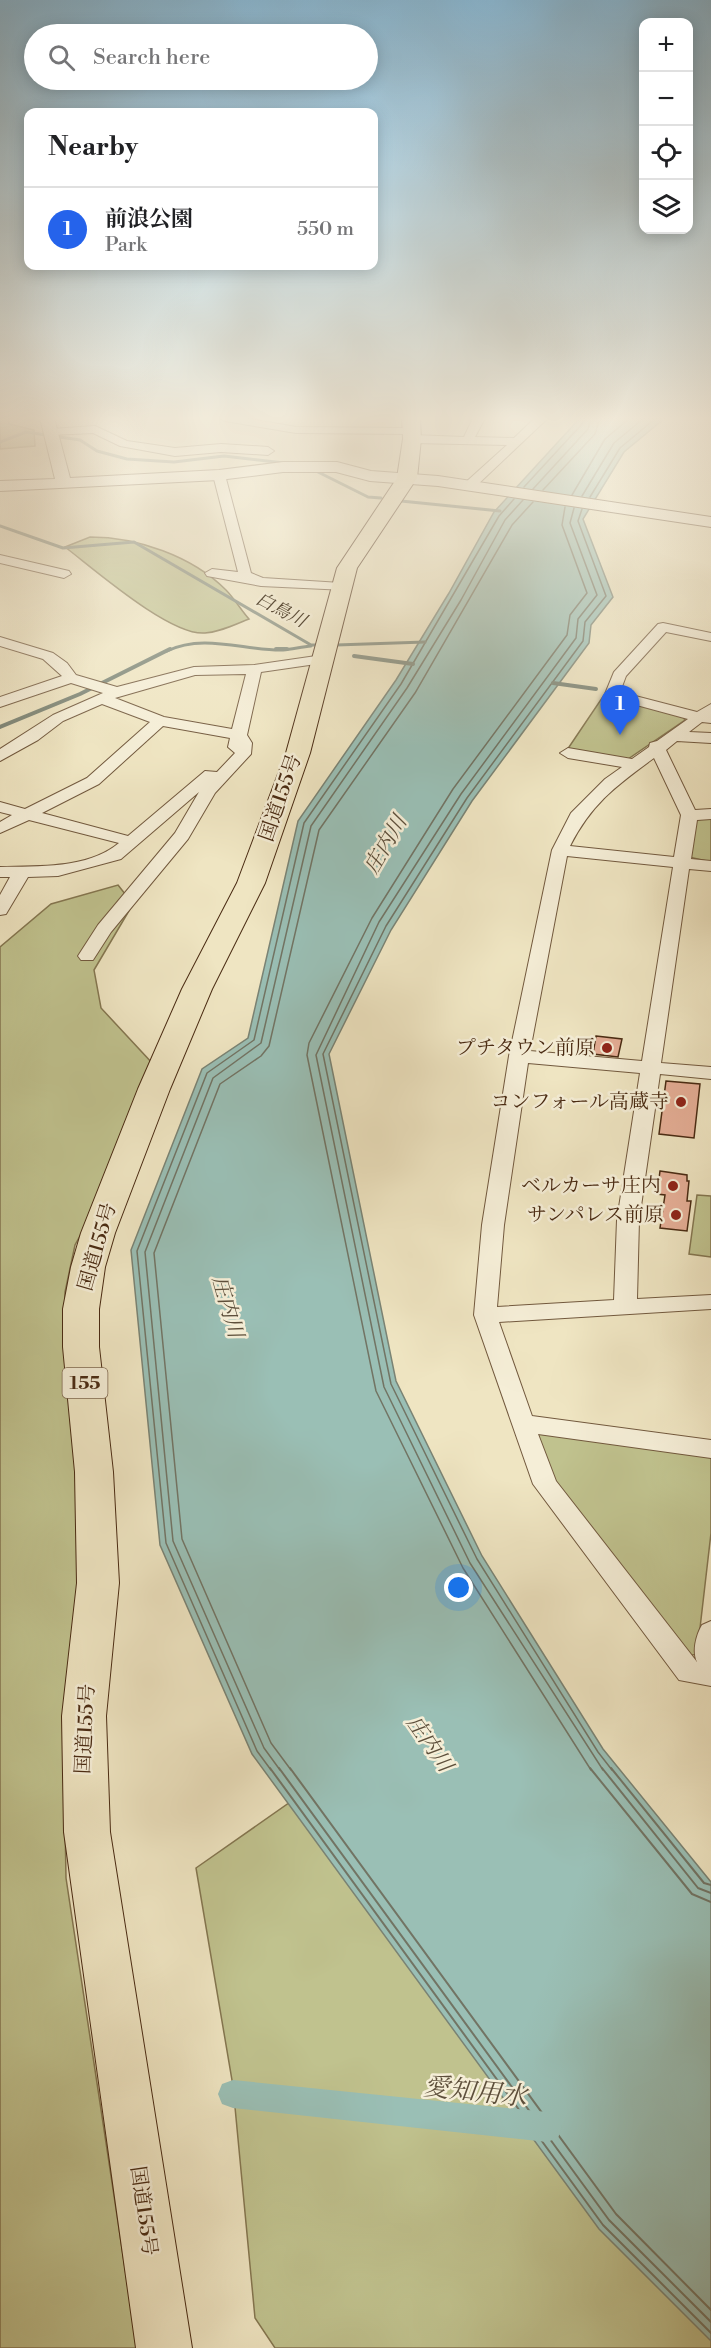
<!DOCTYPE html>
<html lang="en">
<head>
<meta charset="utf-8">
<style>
	body { margin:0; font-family:"Libre Bodoni","Noto Serif JP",serif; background:#f6f6f6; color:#202124 }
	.controls { position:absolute; right:18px; top:18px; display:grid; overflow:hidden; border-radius:12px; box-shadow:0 3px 15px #0003 }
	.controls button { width:54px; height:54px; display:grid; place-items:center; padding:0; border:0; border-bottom:2px solid #e0e0e0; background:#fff; color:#202124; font:30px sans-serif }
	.you { position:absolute; left:459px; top:1588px; width:21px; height:21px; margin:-15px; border:4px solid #fff; border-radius:50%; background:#1a73e8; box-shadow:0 0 0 9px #1a73e833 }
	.badge { display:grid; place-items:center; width:39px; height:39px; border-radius:50%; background:#2563eb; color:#fff; font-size:20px; font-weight:700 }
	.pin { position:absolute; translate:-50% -50px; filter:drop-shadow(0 2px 3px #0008) }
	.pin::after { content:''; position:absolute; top:32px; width:21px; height:18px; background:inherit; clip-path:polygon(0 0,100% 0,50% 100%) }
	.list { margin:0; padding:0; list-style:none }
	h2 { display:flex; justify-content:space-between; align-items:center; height:78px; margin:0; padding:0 24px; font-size:26px }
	h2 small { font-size:20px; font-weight:400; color:#757577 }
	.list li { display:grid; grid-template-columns:39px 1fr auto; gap:18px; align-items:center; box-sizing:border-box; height:84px; padding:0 24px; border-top:2px solid #e0e0e0 }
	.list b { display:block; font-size:22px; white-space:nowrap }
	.list p { margin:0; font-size:20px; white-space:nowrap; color:#757577 }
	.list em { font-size:20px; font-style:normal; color:#757577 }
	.icon { flex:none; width:33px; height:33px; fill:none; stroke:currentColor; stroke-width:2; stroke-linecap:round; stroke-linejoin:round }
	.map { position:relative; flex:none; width:711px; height:2348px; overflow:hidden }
	.search { position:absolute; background:#fff; box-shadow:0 3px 15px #0003; left:24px; top:24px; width:354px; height:66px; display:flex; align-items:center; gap:15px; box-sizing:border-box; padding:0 21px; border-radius:33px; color:#757577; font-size:22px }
	.panel { position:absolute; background:#fff; box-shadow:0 3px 15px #0003; left:24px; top:108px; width:354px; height:162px; border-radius:12px }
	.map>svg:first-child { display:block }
</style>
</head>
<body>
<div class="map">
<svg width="711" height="2348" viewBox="0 0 711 2348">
	<rect width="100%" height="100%" fill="#efe5c2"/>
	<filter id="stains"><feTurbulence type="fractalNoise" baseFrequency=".00333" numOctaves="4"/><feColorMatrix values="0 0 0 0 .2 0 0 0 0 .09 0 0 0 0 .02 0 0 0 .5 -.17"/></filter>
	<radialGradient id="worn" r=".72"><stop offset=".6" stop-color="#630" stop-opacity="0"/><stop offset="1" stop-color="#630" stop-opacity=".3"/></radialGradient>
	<g fill="#c0c28e" stroke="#847650" stroke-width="1.5">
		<path d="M0,418H8L9,424L34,430L35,446L0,449Z"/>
		<path d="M90,537C137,537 192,556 226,590C234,598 241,610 249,619C234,625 220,632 205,633C170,636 94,569 65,547Z"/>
		<path d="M604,695L683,717L685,720L628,759L567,750Z"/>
		<path d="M711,817V862L689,857L693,821Z"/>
		<path d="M118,885L133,904L94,970L101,1008L153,1064L123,1158L75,1245L65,1292L64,1346L82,1544L64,1766L66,1878L137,2348H0V947L51,904Z"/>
		<path d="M697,1195L711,1196V1257L689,1254Z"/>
		<path d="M543,1431L711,1455V1533L697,1654L688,1656L555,1483L536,1436Z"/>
		<path d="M316,1784L711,2110V2348H275L255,2318L233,2086L196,1868Z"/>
	</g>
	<path fill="#9abfb5" stroke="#7a8374" stroke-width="1.5" d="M580,418H665L624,452L583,519L613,597L591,625L589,643L472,801L391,930L329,1054L396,1381L482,1556L603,1749L711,1882V2341L599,2229L252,1754L160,1545L131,1250L202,1069L248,1038L298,821L396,680L449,593L494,512Z"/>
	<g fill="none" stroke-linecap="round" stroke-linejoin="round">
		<g stroke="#727464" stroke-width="1.5">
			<path d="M524,487L582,424L583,418"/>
			<path d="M533,489L588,429L591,418"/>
			<path d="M543,490L595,434L600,418"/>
			<path d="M572,495L605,439L630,418"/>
			<path d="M582,496L614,443L644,418"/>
			<path d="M590,497L620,448L656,418"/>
			<path d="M565,507L562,525L587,593L570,615L567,635L453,789L372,918L309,1043L307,1055L376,1391L463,1568L591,1770"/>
			<path d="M574,508L570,523L597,595L578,619L576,638L461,794L379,922L316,1055L384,1387L470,1563L603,1770"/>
			<path d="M582,509L578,521L606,596L585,622L583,641L467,798L386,926L323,1054L391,1384L477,1559L598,1752L612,1770"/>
			<path d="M271,1770L257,1751L166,1543L137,1251L207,1073L254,1040L304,823L401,684L499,516L514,499"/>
			<path d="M280,1770L264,1748L173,1541L145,1252L213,1078L261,1043L311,826L407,688L461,600L505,520L523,500"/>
			<path d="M291,1770L271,1743L182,1539L154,1253L220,1084L261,1056L269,1046L319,830L415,693L512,525L533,502"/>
		</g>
		<g stroke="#727464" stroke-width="2">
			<path d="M270,1768L603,2225L711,2333"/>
			<path d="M279,1768L609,2220L711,2322"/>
			<path d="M290,1768L616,2214L711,2310"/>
			<path d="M590,1768L692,1894L711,1902"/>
			<path d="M602,1768L698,1888L711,1893"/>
			<path d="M611,1768L704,1883L711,1885"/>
		</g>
		<g stroke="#7a8374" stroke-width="3">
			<path d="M0,442L26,432L80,440L97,451L127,459L174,462L224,456L293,464"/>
			<path d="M314,470L368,497L381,498"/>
			<path d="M401,501L500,511"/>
			<path d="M0,526L63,548L134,542L311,645H316"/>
			<path d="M336,645L425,642"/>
			<path d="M167,651C204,633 245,651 283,650C292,649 302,647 311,646"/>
		</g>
		<g stroke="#7a8374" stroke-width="4">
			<path d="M276,649H287"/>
			<path d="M354,656L413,664"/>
			<path d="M553,683L596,689"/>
			<path d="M0,727L80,694L170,649"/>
		</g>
		<path fill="#9abfb5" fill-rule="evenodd" d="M233,2080L547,2112L558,2116L562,2127L558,2138L547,2142L233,2108L222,2104L218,2094L222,2084Z"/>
	</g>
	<g fill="#e5ae96" stroke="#492a12" stroke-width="1.5">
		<path d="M596,1036L622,1039L618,1057L593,1054Z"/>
		<path d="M666,1081L700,1084L694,1138L659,1134Z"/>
		<path d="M660,1171L687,1175V1181H689L687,1201H691L687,1231L660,1228L665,1195L657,1194Z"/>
	</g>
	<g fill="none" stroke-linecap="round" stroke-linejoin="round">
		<defs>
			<g id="minor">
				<path d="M219,418H245L296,427L412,428L418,431L412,434L296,433L225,421Z"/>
				<path d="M473,418H485L475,437L514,438L535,418H548L474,488H466V482L507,445L412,443L406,439L412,435L464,437Z"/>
				<path d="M95,426L127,441L175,448L221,444L268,447L274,451L268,455L221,452L175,456L120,446L93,433L51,435L45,432L51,429Z"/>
				<path d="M219,471L225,475L251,573L263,578L341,583L348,587L346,590L261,586L207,576L205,573L212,569L238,572L213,475Z"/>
				<path d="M0,555L69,571L71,574L64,578L0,563Z"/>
				<path d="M663,623L711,633V641L666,632L626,676L620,692L697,712L711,704V723L702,722L689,732L711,733V743L677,741L666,750L695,810L711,809V819L697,820L691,859L711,861V871L689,869L661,1063L711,1067V1079L660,1074L639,1220L637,1299L711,1295V1309L499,1322L532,1416L711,1440V1458L538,1434L556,1481L697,1662C692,1652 696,1635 702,1625L711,1621V1686L679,1680L533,1484L474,1315L482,1225L509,1056L552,850L571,813L605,779L622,767L568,758L560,753L568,748L632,759L649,747L650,743L657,741L688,719L607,697L605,694L614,672L658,624ZM654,758L681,815L674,857L570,846C592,803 616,786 654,758ZM567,856L673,867L642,1061L530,1051ZM528,1063L640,1073L617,1220L614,1300L497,1307L504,1225Z"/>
				<path d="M0,637L53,653L67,663L76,675L117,687L194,667L254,665L323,655L330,659L323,663L261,672L247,735L252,743L251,754L215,793L188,839L111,932L93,960H81L78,956L98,925L175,833L199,792L121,859L58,876L28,877L6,914L0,915V895L10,877H0V867C38,866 88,869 119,843L29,820L0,833V822L12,815L0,812V802L25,809L87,778L150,722L102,704L63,721L38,740L0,761V749L53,715L103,693L71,683L0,707V697L62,676L43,659L0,646ZM246,674L232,729L164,717L115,698L195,675ZM163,726L230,738L228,747L235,753L217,772L205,771L128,836L42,813L99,784Z"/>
			</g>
			<path id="tertiary" d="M40,418H54L70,478L219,470L283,462H337L371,471L438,476L711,517V527L438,486L370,481L336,472H283L219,480L0,491V481L55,479Z"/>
			<path id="trunk" d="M402,418H420L421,439L417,478L357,568L310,753L265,883L212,989L170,1089L115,1233L105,1267L99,1309V1347L113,1472L119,1583L106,1716L110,1832L192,2348H136L64,1832L62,1716L77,1583L75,1472L63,1347V1309L71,1267L81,1233L138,1089L182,989L237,883L286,753L337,568L397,478L403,439Z"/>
		</defs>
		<use href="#minor" stroke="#72593e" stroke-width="2"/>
		<use href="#tertiary" stroke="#72593e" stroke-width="2"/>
		<use href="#trunk" stroke="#492a12" stroke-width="2"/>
		<use href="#minor" fill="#f5eed7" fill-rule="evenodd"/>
		<use href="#tertiary" fill="#f5eed7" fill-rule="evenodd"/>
		<use href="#trunk" fill="#efe5c2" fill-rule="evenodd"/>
	</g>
	<linearGradient id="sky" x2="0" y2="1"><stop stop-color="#89b8d4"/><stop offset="0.56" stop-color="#f8f3e4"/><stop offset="1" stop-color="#f8f3e4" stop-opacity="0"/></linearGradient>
	<rect width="711" height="747" fill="url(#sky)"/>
	<g fill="#8f2418" stroke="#f5eed7" stroke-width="2">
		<circle cx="607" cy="1048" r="6"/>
		<circle cx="681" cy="1102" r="6"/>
		<circle cx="673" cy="1186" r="6"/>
		<circle cx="676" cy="1215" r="6"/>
	</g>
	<g text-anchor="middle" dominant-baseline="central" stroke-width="5" stroke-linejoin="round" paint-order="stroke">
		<g font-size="18" font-style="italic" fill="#5d4f3b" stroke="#f5eed7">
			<text transform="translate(281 610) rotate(28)">白鳥川</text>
		</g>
		<rect fill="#f5eed7" stroke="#7d654d" stroke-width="1.5" x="62.5" y="1368" width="45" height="30" rx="4.5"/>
		<g font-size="18" font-weight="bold" fill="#492a12">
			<text x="85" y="1383">155</text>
		</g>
		<g font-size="20" fill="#492a12" stroke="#f5eed7">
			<text transform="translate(281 798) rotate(-71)">国道155号</text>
			<text transform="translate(98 1247) rotate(-74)">国道155号</text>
			<text transform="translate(86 1729) rotate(-87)">国道155号</text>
			<text transform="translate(143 2211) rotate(82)">国道155号</text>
		</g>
		<g font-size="20" fill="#492a12" stroke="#f5eed7" text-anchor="end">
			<text x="595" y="1048">プチタウン前原</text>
			<text x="669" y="1102">コンフォール高蔵寺</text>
			<text x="661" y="1186">ベルカーサ庄内</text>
			<text x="664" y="1215">サンパレス前原</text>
		</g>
		<g font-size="21" font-style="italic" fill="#5d4f3b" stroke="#f5eed7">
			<text transform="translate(386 845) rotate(-60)">庄内川</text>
			<text transform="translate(227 1307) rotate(74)">庄内川</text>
			<text transform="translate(429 1744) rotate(55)">庄内川</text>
		</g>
		<g font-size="26" font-style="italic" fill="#5d4f3b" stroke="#f5eed7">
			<text transform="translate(475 2092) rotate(6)">愛知用水</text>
		</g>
	</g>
	<rect width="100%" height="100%" filter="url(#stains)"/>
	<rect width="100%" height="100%" fill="url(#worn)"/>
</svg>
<div class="controls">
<button>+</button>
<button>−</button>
<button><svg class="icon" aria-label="locate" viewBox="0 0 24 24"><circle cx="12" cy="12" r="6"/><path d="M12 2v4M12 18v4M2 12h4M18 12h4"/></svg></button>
<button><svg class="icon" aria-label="layers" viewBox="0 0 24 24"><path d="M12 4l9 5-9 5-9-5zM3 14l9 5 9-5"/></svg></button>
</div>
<div class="you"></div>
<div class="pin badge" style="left:620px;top:735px">1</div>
<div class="search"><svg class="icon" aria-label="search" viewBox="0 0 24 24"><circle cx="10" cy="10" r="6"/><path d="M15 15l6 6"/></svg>Search here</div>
<section class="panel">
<h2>Nearby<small></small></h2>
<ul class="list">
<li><span class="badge">1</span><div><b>前浪公園</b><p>Park</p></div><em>550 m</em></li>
</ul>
</section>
</div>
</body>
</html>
